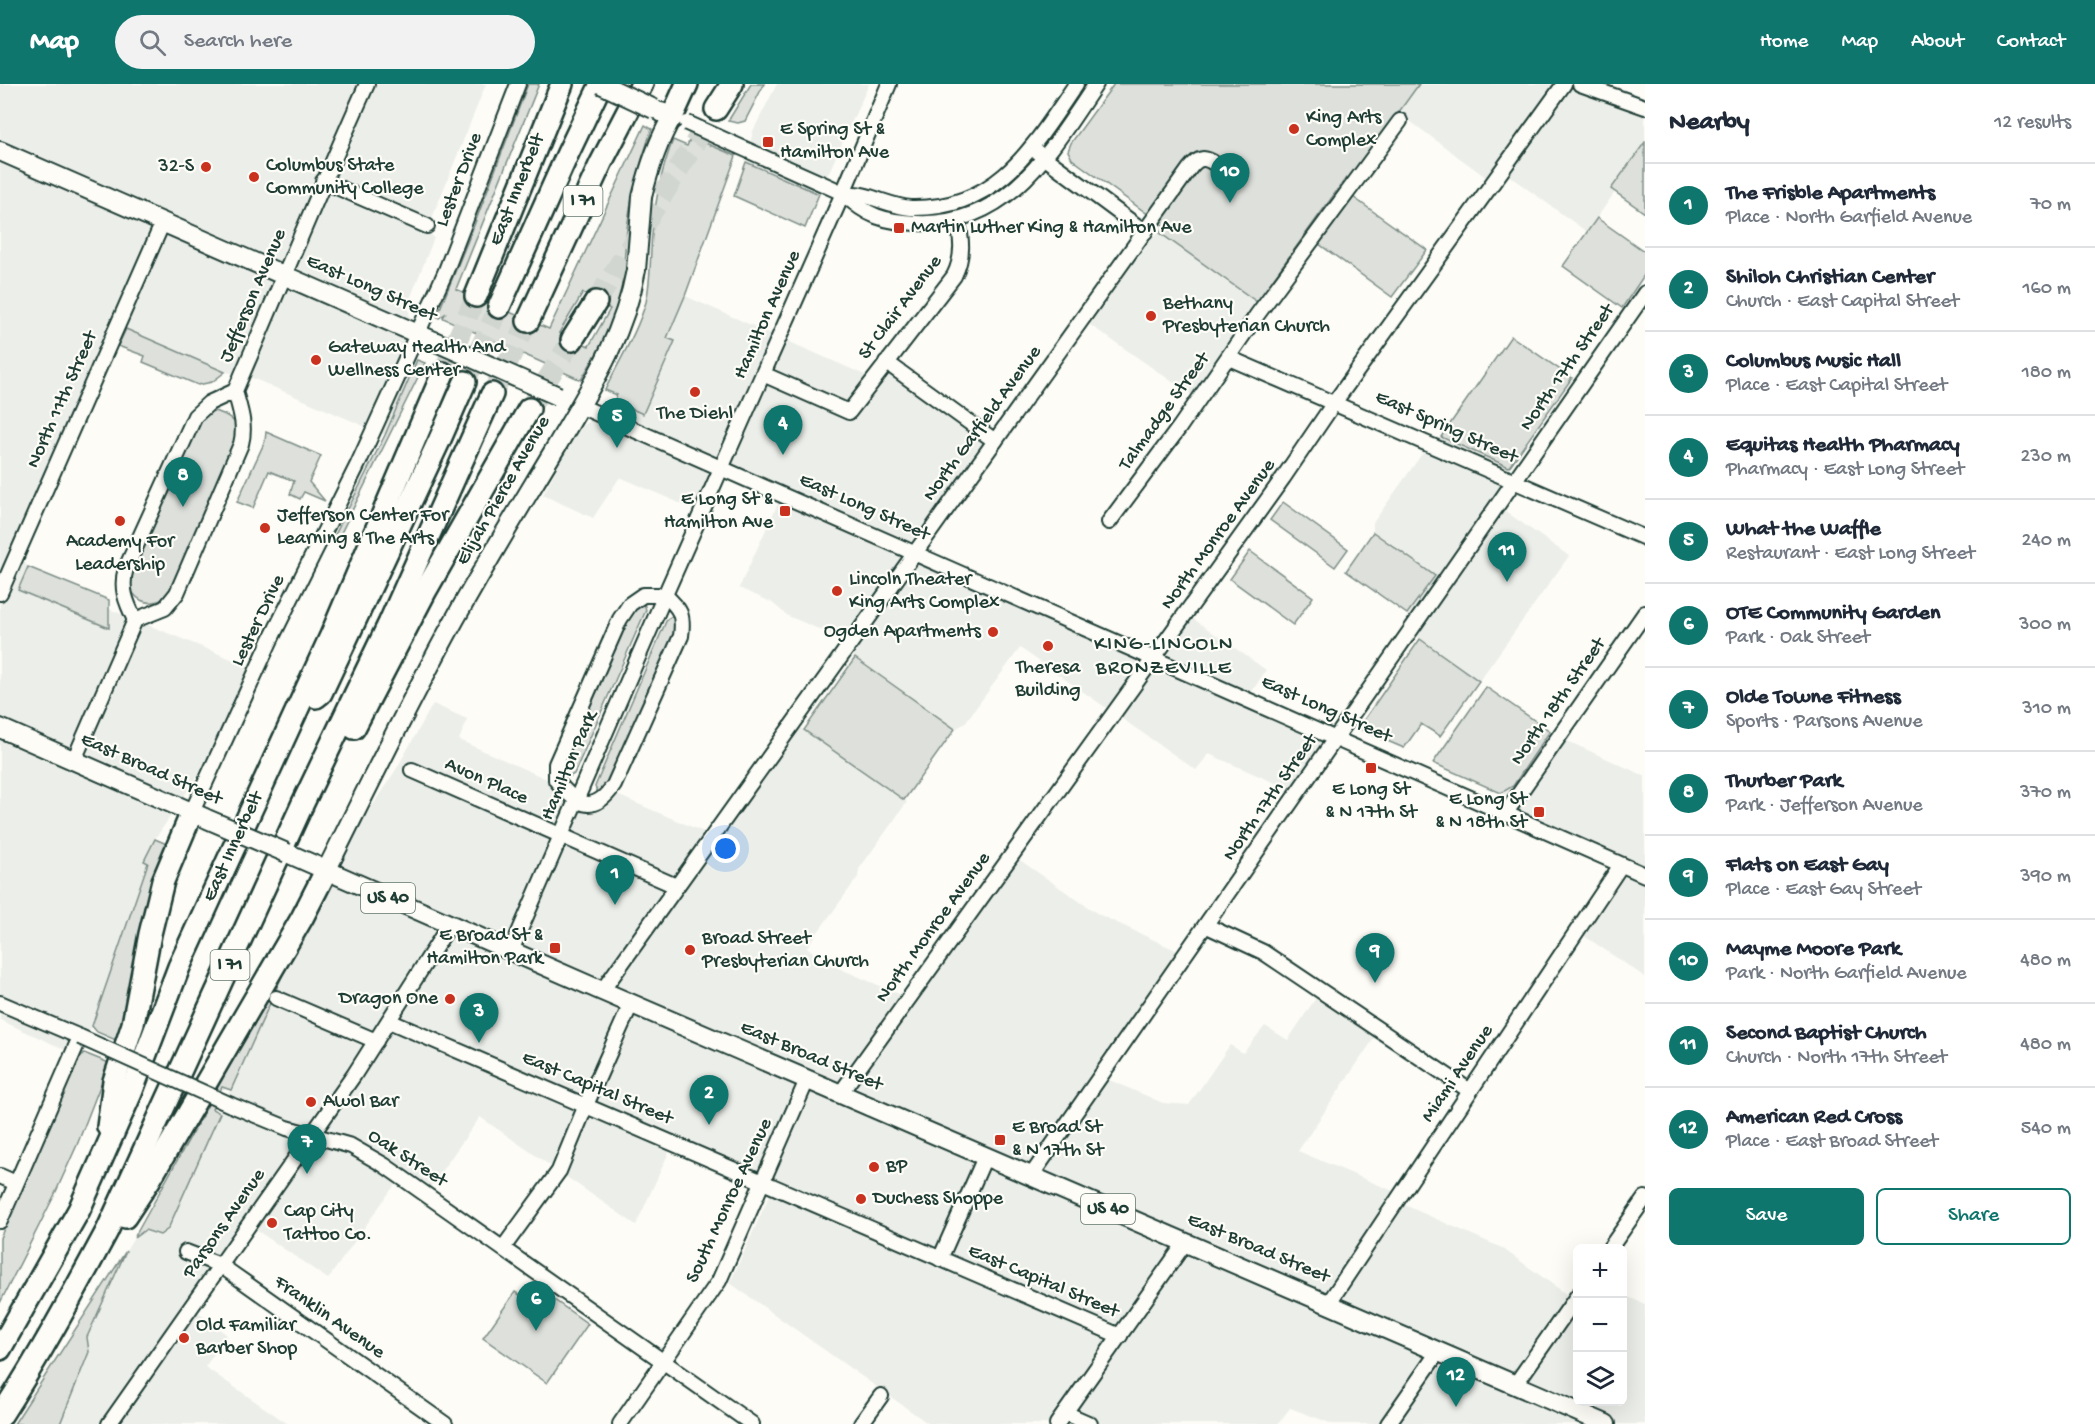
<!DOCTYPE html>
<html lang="en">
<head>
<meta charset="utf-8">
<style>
	body { margin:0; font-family:"Gochi Hand",sans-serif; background:#f2f2f3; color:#1f2937 }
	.controls { position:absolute; right:18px; bottom:18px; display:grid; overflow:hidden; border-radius:9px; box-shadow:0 6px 24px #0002 }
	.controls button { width:54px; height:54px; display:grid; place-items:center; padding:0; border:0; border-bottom:2px solid #e0e1e3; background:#fff; color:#1f2937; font:30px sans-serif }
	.you { position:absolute; left:726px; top:765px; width:21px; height:21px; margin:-15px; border:4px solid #fff; border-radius:50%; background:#1a73e8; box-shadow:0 0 0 9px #1a73e833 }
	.badge { display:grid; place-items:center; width:39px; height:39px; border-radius:50%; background:#0f766e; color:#fff; font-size:20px; font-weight:700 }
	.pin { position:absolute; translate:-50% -50px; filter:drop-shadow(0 2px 3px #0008) }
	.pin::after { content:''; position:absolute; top:32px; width:21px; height:18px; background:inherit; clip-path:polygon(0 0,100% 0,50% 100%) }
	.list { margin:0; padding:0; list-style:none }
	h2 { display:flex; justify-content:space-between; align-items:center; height:78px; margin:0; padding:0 24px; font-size:26px }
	h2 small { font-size:20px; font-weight:400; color:#747a83 }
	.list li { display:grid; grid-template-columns:39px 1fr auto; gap:18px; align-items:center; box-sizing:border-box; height:84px; padding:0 24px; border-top:2px solid #e0e1e3 }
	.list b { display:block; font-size:22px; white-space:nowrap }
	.list p { margin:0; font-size:20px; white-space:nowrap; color:#747a83 }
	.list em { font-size:20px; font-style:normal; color:#747a83 }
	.actions { display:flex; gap:12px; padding:18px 24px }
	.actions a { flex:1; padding:14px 0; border:2px solid #0f766e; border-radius:9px; text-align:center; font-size:21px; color:#0f766e }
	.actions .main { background:#0f766e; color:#fff }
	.icon { flex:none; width:33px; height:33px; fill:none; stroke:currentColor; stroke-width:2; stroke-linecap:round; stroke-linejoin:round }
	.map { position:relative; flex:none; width:1645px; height:1340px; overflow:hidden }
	header { display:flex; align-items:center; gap:36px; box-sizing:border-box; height:84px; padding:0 30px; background:#0f766e; color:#fff }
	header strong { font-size:28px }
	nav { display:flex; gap:33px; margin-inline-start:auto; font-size:21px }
	.search { width:420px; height:54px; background:#f2f2f3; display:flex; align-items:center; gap:15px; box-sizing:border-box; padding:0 21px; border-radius:33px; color:#747a83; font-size:22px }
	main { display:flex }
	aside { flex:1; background:#fff }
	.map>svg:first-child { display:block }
</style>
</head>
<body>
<header>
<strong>Map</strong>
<div class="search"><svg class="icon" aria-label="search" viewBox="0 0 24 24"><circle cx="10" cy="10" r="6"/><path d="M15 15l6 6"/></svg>Search here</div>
<nav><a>Home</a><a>Map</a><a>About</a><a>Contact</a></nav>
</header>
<main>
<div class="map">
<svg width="1645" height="1340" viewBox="0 0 1645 1340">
	<rect width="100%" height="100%" fill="#fdfcf7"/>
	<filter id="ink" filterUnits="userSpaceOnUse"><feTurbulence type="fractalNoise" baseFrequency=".0167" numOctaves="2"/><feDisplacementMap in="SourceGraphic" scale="12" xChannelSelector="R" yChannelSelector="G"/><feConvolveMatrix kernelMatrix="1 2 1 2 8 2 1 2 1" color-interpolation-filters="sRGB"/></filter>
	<g filter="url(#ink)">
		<g fill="#eceee9">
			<path d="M0,0H486L430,139L424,142L434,154L408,220L417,276L385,351L245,291L225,288L126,245L118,262L110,261L19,472L28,483L18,506L108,544L109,525L253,584L197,693L155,755L144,777L148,779L140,806L92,942L79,972L0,936Z"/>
			<path d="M777,0H869L819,110L746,78L753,47Z"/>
			<path d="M1419,0H1582L1645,22V58L1611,105L1615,108L1587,148L1504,88L1495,100L1399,29Z"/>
			<path d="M1160,149L1260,220L1199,316L1083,236L1138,158Z"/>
			<path d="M685,212L874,295L890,276L996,354L980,377L908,460L1094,542L1149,564L1178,524L1266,586L1247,615L1337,652L1298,709L1209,670L1196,686L1020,564L964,640L955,645L855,574L847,557L788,532L771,518L739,504L781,413L721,385L702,429L620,393L593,434L543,411L576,347L614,317L644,329L674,258L667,254Z"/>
			<path d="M1441,353L1509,383L1513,400L1498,422L1569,472L1479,597L1420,555L1407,530L1435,492L1373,448V439L1429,360Z"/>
			<path d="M433,620L467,635L459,656L578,709L617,711L713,752L794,639L907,718L859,785L858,793L807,863L822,877L906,913L1011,770L1098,830L1184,870L1183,885L1148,936L1137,934L1100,992L1163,1019L1189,1021L1230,961L1243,969L1265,942L1288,956L1322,905L1381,944L1298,1067L1400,1110V1119L1502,1164L1573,1215L1577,1208L1578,1318H1622L1623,1211L1645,1220V1340H1333L1290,1324L1278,1340H929L730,1199L770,1110L763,1096L674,1057L636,1141L480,1033L428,1106L403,1089L328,1195L249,1141L192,1223L227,1251L205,1283L288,1340H60L89,1268L87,1253L126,1167L134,1154L145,1146L160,1151L168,1144L314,821L346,762L397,684Z"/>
			<path d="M1550,647L1563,655L1645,692V893L1577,847L1623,779L1510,727L1501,709L1513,702Z"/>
		</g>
		<g fill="#dde0db" stroke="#7e8e88" stroke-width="1.5" fill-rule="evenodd">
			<path d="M528,0H539L456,205L549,245L645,41L652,45C639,81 630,115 626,153C624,176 624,199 618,221C610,248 595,272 581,296L443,234L445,230L439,234L437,232L473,144ZM583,209L610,225L589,262L559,249Z"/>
			<path d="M751,0H764L745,37L738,39L728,37Z"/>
			<path d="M1114,0H1419L1350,96L1346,94L1273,195L1276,198L1260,220L1160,149L1164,142L1072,75L1068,67L1071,59Z"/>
			<path d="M691,53L736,72L685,212L667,254L675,257L643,330L614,317L617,311L605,306C619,277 637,249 646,218C651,196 650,173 652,150C655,118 661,86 673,56L687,62Z"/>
			<path d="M1645,58V129L1611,105Z"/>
			<path d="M746,78L819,110L805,144L734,112Z"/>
			<path d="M1353,113L1427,166L1392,213L1319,160Z"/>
			<path d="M1597,134L1645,168V190L1622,224L1563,182Z"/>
			<path d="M126,245L225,288L212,298L198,301L143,278L145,272L118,262Z"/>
			<path d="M1511,252L1572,294L1509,383L1441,353Z"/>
			<path d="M417,276L425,279L338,455L334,453L385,351Z"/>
			<path d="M213,327C228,330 236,336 240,350L167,513C146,525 134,516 126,496L198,335L207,328Z"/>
			<path d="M266,348L321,372L309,398L325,417L304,408L300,415L290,410L294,397L269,387L253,424L237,418L265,357Z"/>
			<path d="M1283,418L1348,465L1335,483L1270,436Z"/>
			<path d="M1373,448L1435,492L1407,530L1346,487Z"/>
			<path d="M1250,467L1313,513L1293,541L1230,495Z"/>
			<path d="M28,483L109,516V544L18,506Z"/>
			<path d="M644,519L646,526L574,690L567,694L563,690L564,682L632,527Z"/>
			<path d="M672,532H675L676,548L608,702L600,708L597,707L595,703L596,700L667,535Z"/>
			<path d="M1420,555L1479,597L1440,652L1421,640L1404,664L1361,646L1359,643Z"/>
			<path d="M855,574L955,645L904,716L804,646Z"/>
			<path d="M1486,603L1550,647L1513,702L1501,709L1433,679Z"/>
			<path d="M155,755L169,761L118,957L97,948L92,942L148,779L144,777Z"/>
			<path d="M293,868L231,1006L222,1003L212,1025L220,1029L168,1145L160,1151L145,1146L134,1154Z"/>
			<path d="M84,969L109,979L77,1061L54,1112L0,1219V1154L79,972H82Z"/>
			<path d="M126,1167L87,1253L89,1268L60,1340H14Z"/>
			<path d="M515,1208L534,1220L543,1208L588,1240L547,1299L483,1254Z"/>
		</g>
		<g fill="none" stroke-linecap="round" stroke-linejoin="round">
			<g stroke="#d1d6d0" stroke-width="21" stroke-dasharray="21 10" stroke-linecap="butt">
				<path d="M596,218L716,25"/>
				<path d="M443,289L476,212"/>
				<path d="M465,298L499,223"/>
				<path d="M492,310L528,237"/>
				<path d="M529,325L572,256"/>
			</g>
			<defs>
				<g id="minor">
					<path d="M1580,0L1645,23"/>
					<path d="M718,53L843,109C851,110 859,110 866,112C881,116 896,123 911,124C998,126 1033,63 1076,0"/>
					<path d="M1037,68L1145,148"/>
					<path d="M323,97L427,142"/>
					<path d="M843,109C866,132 885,138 917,139C1009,143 1051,66 1096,0"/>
					<path d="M1229,274L1645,454"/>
					<path d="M886,278L995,357"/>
					<path d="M763,290L849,328L954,192C964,172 962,155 957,135"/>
					<path d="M580,322L1645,791"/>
					<path d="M1109,438L1179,344L1257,231L1400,37"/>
					<path d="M0,509L163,138"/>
					<path d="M643,511H665C680,525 684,530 681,552L614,701C593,732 576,721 556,696V680L620,535L630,520Z"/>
					<path d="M135,536C126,518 120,504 126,484L195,332L209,319L235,307"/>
					<path d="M74,676L135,536L165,524L177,509L241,360C246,341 240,326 235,307C279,205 321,102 367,0"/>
					<path d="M412,686L676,802"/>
					<path d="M192,728L271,555L358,380L445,189L518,0"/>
					<path d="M1505,730L1645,529"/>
					<path d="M1207,842L1263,868L1470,1007"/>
					<path d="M511,867L665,511L843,109L889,0"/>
					<path d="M602,907L1190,84C1198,74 1204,72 1215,80"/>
					<path d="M276,914L376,957"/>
					<path d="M0,919L80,953L0,1137"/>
					<path d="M389,937L1120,1252"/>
					<path d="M840,1010L1283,394L1334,319L1564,0"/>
					<path d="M231,1021L287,1044L351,1062L384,1081L752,1340"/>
					<path d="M0,1092L16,1099"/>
					<path d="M1031,1092L1645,209"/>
					<path d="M503,1164L559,1087L586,1021L631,920"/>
					<path d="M1610,1164L1645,1114"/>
					<path d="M186,1168L220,1181L445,1340"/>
					<path d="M940,1175L985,1073"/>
					<path d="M1328,1220L1621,781"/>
					<path d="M1515,1301L1578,1211"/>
					<path d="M1065,1329L1090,1340"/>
					<path d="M109,1340L354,991L450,840"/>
					<path d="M620,1340L719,1197L807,996"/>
					<path d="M861,1340L881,1312"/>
					<path d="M1057,1340L1185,1159"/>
					<path d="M1388,1340L1438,1268"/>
				</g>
				<g id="major">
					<path d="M0,67L434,257"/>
					<path d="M642,113C649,84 657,59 672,33L661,28"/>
					<path d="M0,644L205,734"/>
					<path d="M287,769L602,907L1606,1340"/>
					<path d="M326,787C368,703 409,618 455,535C487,477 522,420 556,363C590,305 624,252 636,186"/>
				</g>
				<g id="highway">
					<path d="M716,25L732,0"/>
					<path d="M672,33L687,0"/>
					<path d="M476,212L562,0"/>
					<path d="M499,223L568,69L601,0"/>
					<path d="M528,237L601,79L642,0"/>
					<path d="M572,256L596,218"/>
					<path d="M316,613L321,609L440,355L465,298"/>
					<path d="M354,644L426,506L529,325"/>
					<path d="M108,1043L114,997L133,940L150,850L163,797L192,728"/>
					<path d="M125,1133L150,1095L302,834L326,787"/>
					<path d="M0,1265L79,1126L131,1009L179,883L330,554L443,289"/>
					<path d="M0,1333C39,1273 73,1210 107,1147L303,719L389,540L492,310"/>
				</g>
			</defs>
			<use href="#minor" stroke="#1f3d34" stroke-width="18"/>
			<use href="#major" stroke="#1f3d34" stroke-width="22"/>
			<use href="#highway" stroke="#1f3d34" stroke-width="26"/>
			<use href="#minor" stroke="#fdfcf7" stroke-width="14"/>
			<use href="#major" stroke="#fdfcf7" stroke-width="18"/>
			<use href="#highway" stroke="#fdfcf7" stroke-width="21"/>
			<defs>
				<g id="minor-bridge">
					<path d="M687,39L718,53"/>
					<path d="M80,953L231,1021"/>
				</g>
				<g id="major-bridge">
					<path d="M601,0L654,25"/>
					<path d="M636,186L642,113"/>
					<path d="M434,257L558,312"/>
					<path d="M207,735L287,769"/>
				</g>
			</defs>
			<use href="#minor-bridge" stroke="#1f3d34" stroke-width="18" stroke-linecap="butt"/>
			<use href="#major-bridge" stroke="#1f3d34" stroke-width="22" stroke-linecap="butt"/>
			<use href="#minor-bridge" stroke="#fdfcf7" stroke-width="14"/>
			<use href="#major-bridge" stroke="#fdfcf7" stroke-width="18"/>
		</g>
	</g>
	<g fill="#c8321e" stroke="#fdfcf7" stroke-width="2">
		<circle cx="1294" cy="45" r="6"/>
		<rect x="762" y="52" width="12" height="12" rx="3"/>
		<circle cx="206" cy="83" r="6"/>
		<circle cx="254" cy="93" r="6"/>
		<rect x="893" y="138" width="12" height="12" rx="3"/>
		<circle cx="1151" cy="232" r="6"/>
		<circle cx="316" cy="276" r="6"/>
		<circle cx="695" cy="308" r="6"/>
		<rect x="779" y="421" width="12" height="12" rx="3"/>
		<circle cx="120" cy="437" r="6"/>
		<circle cx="265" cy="444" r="6"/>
		<circle cx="837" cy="507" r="6"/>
		<circle cx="993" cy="548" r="6"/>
		<circle cx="1048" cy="562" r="6"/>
		<rect x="1365" y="678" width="12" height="12" rx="3"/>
		<rect x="1533" y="722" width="12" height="12" rx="3"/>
		<rect x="549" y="858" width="12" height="12" rx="3"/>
		<circle cx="690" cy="866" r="6"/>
		<circle cx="450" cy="915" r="6"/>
		<circle cx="311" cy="1018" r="6"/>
		<rect x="994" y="1050" width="12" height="12" rx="3"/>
		<circle cx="874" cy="1083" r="6"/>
		<circle cx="861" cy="1115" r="6"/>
		<circle cx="272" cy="1139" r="6"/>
		<circle cx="184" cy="1254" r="6"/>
	</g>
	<g text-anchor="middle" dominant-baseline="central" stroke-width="4.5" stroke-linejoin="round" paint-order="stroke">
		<g fill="#fdfcf7" stroke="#62766e" stroke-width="1.5">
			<rect x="563.5" y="102" width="39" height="30" rx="4.5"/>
			<rect x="361" y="799" width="54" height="30" rx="4.5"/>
			<rect x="210.5" y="866" width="39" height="30" rx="4.5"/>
			<rect x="1081" y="1110" width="54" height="30" rx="4.5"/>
		</g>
		<g font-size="18" font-weight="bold" fill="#1f3d34">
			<text x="583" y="117">I 71</text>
			<text x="388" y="814">US 40</text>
			<text x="230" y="881">I 71</text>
			<text x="1108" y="1125">US 40</text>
		</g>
		<g font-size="20" fill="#1f3d34" stroke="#fdfcf7" text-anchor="start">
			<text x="1306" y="34">King Arts<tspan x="1306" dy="23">Complex</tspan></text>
			<text x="780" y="46">E Spring St &amp;<tspan x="780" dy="23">Hamilton Ave</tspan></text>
			<text x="266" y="82">Columbus State<tspan x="266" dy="23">Community College</tspan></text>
			<text x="194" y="83" text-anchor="end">32-S</text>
			<text x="911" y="144">Martin Luther King &amp; Hamilton Ave</text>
			<text x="1163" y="220">Bethany<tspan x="1163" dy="23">Presbyterian Church</tspan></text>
			<text x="328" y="264">Gateway Health And<tspan x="328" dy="23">Wellness Center</tspan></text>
			<text x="695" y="330" text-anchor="middle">The Diehl</text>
			<text x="773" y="416" text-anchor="end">E Long St &amp;<tspan x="773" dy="23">Hamilton Ave</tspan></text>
			<text x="277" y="432">Jefferson Center For<tspan x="277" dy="23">Learning &amp; The Arts</tspan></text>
			<text x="120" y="458" text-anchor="middle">Academy For<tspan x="120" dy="23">Leadership</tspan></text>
			<text x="849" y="496">Lincoln Theater<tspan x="849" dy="23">King Arts Complex</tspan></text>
			<text x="981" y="548" text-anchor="end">Ogden Apartments</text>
			<text x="1048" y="584" text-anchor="middle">Theresa<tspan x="1048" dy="23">Building</tspan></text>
			<text x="1371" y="706" text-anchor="middle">E Long St<tspan x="1371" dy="23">&amp; N 17th St</tspan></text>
			<text x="1527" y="716" text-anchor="end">E Long St<tspan x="1527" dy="23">&amp; N 18th St</tspan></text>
			<text x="543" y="852" text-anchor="end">E Broad St &amp;<tspan x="543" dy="23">Hamilton Park</tspan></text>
			<text x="702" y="855">Broad Street<tspan x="702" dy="23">Presbyterian Church</tspan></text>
			<text x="438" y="915" text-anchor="end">Dragon One</text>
			<text x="323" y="1018">Awol Bar</text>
			<text x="1012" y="1044">E Broad St<tspan x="1012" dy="23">&amp; N 17th St</tspan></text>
			<text x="886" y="1083">BP</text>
			<text x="873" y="1115">Duchess Shoppe</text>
			<text x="284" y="1128">Cap City<tspan x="284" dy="23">Tattoo Co.</tspan></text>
			<text x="196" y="1242">Old Familiar<tspan x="196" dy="23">Barber Shop</tspan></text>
		</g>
		<g font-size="20" fill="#1f3d34" stroke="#fdfcf7">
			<text transform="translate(460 96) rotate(-69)">Lester Drive</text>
			<text transform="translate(518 106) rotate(-68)">East Innerbelt</text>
			<text transform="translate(371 205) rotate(24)">East Long Street</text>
			<text transform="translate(254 212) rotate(-67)">Jefferson Avenue</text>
			<text transform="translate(901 224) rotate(-53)">St Clair Avenue</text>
			<text transform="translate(768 231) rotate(-66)">Hamilton Avenue</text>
			<text transform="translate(1568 284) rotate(-55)">North 17th Street</text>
			<text transform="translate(63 316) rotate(-66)">North 11th Street</text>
			<text transform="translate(1165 328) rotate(-54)">Talmadge Street</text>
			<text transform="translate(983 340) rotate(-54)">North Garfield Avenue</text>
			<text transform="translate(1446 344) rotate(24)">East Spring Street</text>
			<text transform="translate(504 407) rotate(-60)">Elijah Pierce Avenue</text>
			<text transform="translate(864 424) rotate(24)">East Long Street</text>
			<text transform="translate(1219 451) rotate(-54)">North Monroe Avenue</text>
			<text transform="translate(259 537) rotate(-64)">Lester Drive</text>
			<text transform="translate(1559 618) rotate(-55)">North 18th Street</text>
			<text transform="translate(1326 626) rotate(24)">East Long Street</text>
			<text transform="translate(570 682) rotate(-67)">Hamilton Park</text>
			<text transform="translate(151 686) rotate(24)">East Broad Street</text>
			<text transform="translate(486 698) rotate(24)">Avon Place</text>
			<text transform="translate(1271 714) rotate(-55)">North 17th Street</text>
			<text transform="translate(234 763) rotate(-65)">East Innerbelt</text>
			<text transform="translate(934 844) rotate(-54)">North Monroe Avenue</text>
			<text transform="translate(811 973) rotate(23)">East Broad Street</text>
			<text transform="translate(1458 990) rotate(-56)">Miami Avenue</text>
			<text transform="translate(597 1005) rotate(23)">East Capital Street</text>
			<text transform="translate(407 1075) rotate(33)">Oak Street</text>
			<text transform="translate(730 1117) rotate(-65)">South Monroe Avenue</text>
			<text transform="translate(225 1140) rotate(-55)">Parsons Avenue</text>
			<text transform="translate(1258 1165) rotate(23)">East Broad Street</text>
			<text transform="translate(1043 1198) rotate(23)">East Capital Street</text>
			<text transform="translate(329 1234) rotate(35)">Franklin Avenue</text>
		</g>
		<g font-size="21" letter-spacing="1.5" fill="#1f3d34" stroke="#fdfcf7">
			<text x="1164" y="561">KING-LINCOLN<tspan x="1164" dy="24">BRONZEVILLE</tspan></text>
		</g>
	</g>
</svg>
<div class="controls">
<button>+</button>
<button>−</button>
<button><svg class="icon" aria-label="layers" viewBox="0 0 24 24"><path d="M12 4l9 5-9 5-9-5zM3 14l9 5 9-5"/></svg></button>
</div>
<div class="you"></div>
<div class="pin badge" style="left:615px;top:821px">1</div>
<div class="pin badge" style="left:709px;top:1041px">2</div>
<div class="pin badge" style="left:479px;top:959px">3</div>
<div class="pin badge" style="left:783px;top:371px">4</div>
<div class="pin badge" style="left:617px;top:364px">5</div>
<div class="pin badge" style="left:536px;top:1247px">6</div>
<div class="pin badge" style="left:307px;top:1090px">7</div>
<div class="pin badge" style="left:183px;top:423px">8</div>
<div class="pin badge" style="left:1375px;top:899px">9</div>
<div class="pin badge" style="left:1230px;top:119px">10</div>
<div class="pin badge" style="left:1507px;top:498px">11</div>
<div class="pin badge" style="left:1456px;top:1323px">12</div>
</div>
<aside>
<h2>Nearby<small>12 results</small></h2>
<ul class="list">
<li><span class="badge">1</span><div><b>The Frisble Apartments</b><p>Place · North Garfield Avenue</p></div><em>70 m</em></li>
<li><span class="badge">2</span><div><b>Shiloh Christian Center</b><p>Church · East Capital Street</p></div><em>160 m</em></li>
<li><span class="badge">3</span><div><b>Columbus Music Hall</b><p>Place · East Capital Street</p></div><em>180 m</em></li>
<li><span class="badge">4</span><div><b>Equitas Health Pharmacy</b><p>Pharmacy · East Long Street</p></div><em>230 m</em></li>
<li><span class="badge">5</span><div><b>What the Waffle</b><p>Restaurant · East Long Street</p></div><em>240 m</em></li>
<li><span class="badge">6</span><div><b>OTE Community Garden</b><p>Park · Oak Street</p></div><em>300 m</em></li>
<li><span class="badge">7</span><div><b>Olde Towne Fitness</b><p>Sports · Parsons Avenue</p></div><em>310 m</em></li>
<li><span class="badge">8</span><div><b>Thurber Park</b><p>Park · Jefferson Avenue</p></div><em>370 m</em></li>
<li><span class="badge">9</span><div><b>Flats on East Gay</b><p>Place · East Gay Street</p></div><em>390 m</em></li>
<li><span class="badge">10</span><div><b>Mayme Moore Park</b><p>Park · North Garfield Avenue</p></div><em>480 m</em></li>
<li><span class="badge">11</span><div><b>Second Baptist Church</b><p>Church · North 17th Street</p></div><em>480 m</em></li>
<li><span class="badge">12</span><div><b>American Red Cross</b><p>Place · East Broad Street</p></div><em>540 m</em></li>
</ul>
<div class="actions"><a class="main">Save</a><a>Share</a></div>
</aside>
</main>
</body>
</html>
